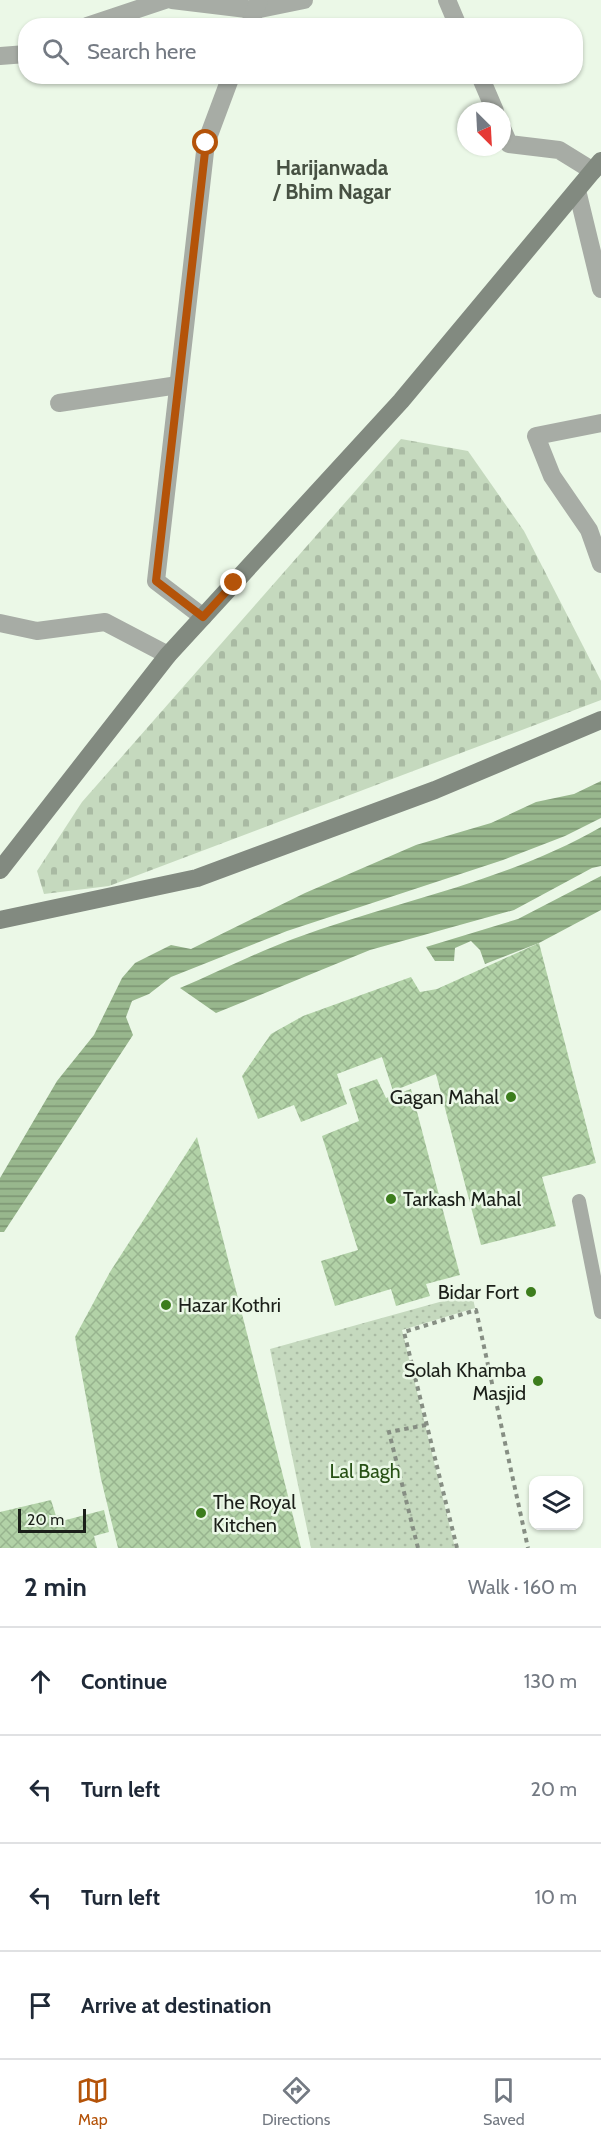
<!DOCTYPE html>
<html lang="en">
<head>
<meta charset="utf-8">
<style>
	body { margin:0; font-family:Cabin,sans-serif; background:#f6f6f7; color:#1f2937 }
	.controls { position:absolute; right:18px; bottom:18px; display:grid; overflow:hidden; border-radius:12px; box-shadow:0 2px 4px #0004 }
	.controls button { width:54px; height:54px; display:grid; place-items:center; padding:0; border:0; border-bottom:2px solid #e0e1e3; background:#fff; color:#1f2937; font:30px sans-serif }
	.compass { position:absolute; left:457px; top:102px; width:54px; height:54px; border-radius:50%; background:#fff; box-shadow:0 2px 4px #0004; rotate:156deg }
	.scale { position:absolute; left:18px; bottom:15px; width:68px; box-sizing:border-box; padding-left:6px; border:3px solid #1b1f19; border-top:0; font-size:16px; line-height:21px; white-space:nowrap; color:#1b1f19; -webkit-text-stroke:4px #ebf8e7; paint-order:stroke }
	.stop { position:absolute; width:18px; height:18px; margin:-14px; border:4px solid #b45309; border-radius:50%; background:#fff }
	.stop.end { background:#b45309; border-color:#fff; box-shadow:0 2px 6px #0008 }
	.list { margin:0; padding:0; list-style:none }
	h2 { display:flex; justify-content:space-between; align-items:center; height:78px; margin:0; padding:0 24px; font-size:26px }
	h2 small { font-size:20px; font-weight:400; color:#747a83 }
	.list li { display:grid; grid-template-columns:39px 1fr auto; gap:18px; align-items:center; box-sizing:border-box; height:108px; padding:0 24px; border-top:2px solid #e0e1e3 }
	.list b { display:block; font-size:22px; white-space:nowrap }
	.list em { font-size:20px; font-style:normal; color:#747a83 }
	.icon { flex:none; width:33px; height:33px; fill:none; stroke:currentColor; stroke-width:2; stroke-linecap:round; stroke-linejoin:round }
	.map { position:relative; flex:none; width:601px; height:1548px; overflow:hidden }
	.search { position:absolute; background:#fff; box-shadow:0 2px 4px #0004; left:18px; right:18px; top:18px; height:66px; display:flex; align-items:center; gap:15px; box-sizing:border-box; padding:0 21px; border-radius:24px; color:#747a83; font-size:22px }
	.sheet { height:510px; background:#fff }
	nav { display:flex; justify-content:space-around; align-items:center; box-sizing:border-box; height:84px; border-top:2px solid #e0e1e3; background:#fff; font-size:16px; color:#747a83 }
	nav a { display:grid; justify-items:center; gap:3px }
	nav .on { color:#b45309 }
	.map>svg:first-child { display:block }
</style>
</head>
<body>
<div class="map">
<svg width="601" height="1548" viewBox="0 0 601 1548">
	<defs>
		<pattern id="cemetery-stones" width="16" height="16" patternUnits="userSpaceOnUse" patternTransform="scale(1.5)"><rect width="16" height="16" fill="#c5d9be"/><path d="M2 7V4a2 2 0 0 1 4 0v3zM10 15v-3a2 2 0 0 1 4 0v3z" fill="#a9baa3"/></pattern>
		<pattern id="garden-dots" width="8" height="8" patternUnits="userSpaceOnUse" patternTransform="scale(1.5)"><rect width="8" height="8" fill="#c5d9be"/><path d="M2 2h.1M6 6h.1" fill="none" stroke="#a9baa3" stroke-width="1.8" stroke-linecap="round"/></pattern>
		<pattern id="water-rules" width="6" height="5" patternUnits="userSpaceOnUse" patternTransform="scale(1.5)"><rect width="6" height="5" fill="#98b78d"/><path d="M0 2.5h6" fill="none" stroke="#7b9472"/></pattern>
		<pattern id="building-cross-hatch" width="8" height="8" patternUnits="userSpaceOnUse" patternTransform="scale(1.5)"><rect width="8" height="8" fill="#b2d2a7"/><path d="M0 0l8 8M0 8l8-8" fill="none" stroke="#98b48f"/></pattern>
	</defs>
	<rect width="100%" height="100%" fill="#ebf8e7"/>
	<path fill="url(#cemetery-stones)" d="M401,439L468,451L524,531L601,681V700L109,886L44,894L37,871L82,802Z"/>
	<path fill="url(#garden-dots)" d="M472,1293L475,1308L402,1330L455,1548H311L270,1349Z"/>
	<g fill="url(#water-rules)">
		<path d="M601,781V818L565,836L503,860L287,931L171,977L149,994L132,1001L126,1017L133,1035L4,1232H0V1178L57,1081L94,1035L122,978L135,963L171,945L191,949L305,893L416,845L491,823L536,802L574,794Z"/>
		<path d="M601,827V866L592,868L514,910L370,950L216,1013L180,988C218,972 255,953 293,939C395,901 506,882 601,827Z"/>
		<path d="M601,876V910L539,943L485,964L480,950L471,941L455,948L454,961H435L426,947L518,919Z"/>
	</g>
	<g fill="url(#building-cross-hatch)">
		<path d="M539,943L596,1163L542,1177L556,1226L481,1245L436,1074L393,1091L382,1057L337,1074L347,1104L301,1122L294,1105L258,1119L242,1076L271,1034L303,1016L411,977L420,992L437,989Z"/>
		<path d="M377,1079L386,1098L411,1089L460,1275L426,1284L430,1296L396,1306L391,1289L335,1306L321,1261L358,1250L322,1136L359,1121L349,1089Z"/>
		<path d="M197,1137L272,1432L301,1548H118L101,1479L75,1337L110,1272Z"/>
		<path d="M51,1500L56,1516L60,1515L62,1521L104,1510L109,1532L94,1536L97,1548H0V1512Z"/>
	</g>
	<g fill="none" stroke-linecap="round" stroke-linejoin="round">
		<g stroke="#868e83" stroke-width="4" stroke-dasharray="4.5 4.5" stroke-linecap="butt">
			<path d="M418,1548L389,1432L426,1425"/>
			<path d="M457,1548L404,1332L476,1310L528,1548"/>
		</g>
		<path stroke="#a7aca5" stroke-width="14" d="M579,1201L601,1312"/>
		<g stroke="#a7aca5" stroke-width="18">
			<path d="M172,0L255,10L304,0"/>
			<path d="M447,0L458,26"/>
			<path d="M87,26L165,0"/>
			<path d="M249,26L259,0"/>
			<path d="M0,56L26,54"/>
			<path d="M480,76L495,111"/>
			<path d="M502,128L509,144L559,150L593,171"/>
			<path d="M577,190L601,289"/>
			<path d="M59,403L178,385"/>
			<path d="M601,423L536,436L552,476L589,530L601,564"/>
			<path d="M203,617L156,581L206,143L231,76"/>
			<path d="M0,623L37,631L105,622L168,655"/>
		</g>
		<g stroke="#828a80" stroke-width="18">
			<path d="M0,870L168,655L401,401L601,161"/>
			<path d="M0,920L197,878L435,790L601,720"/>
		</g>
	</g>
	<g fill="none" stroke-linecap="round" stroke-linejoin="round">
		<path stroke="#b45309" stroke-width="8" d="M206,143L156,581L203,617L234,583"/>
	</g>
	<g fill="#3c7d1c" stroke="#ebf8e7" stroke-width="2">
		<circle cx="511" cy="1097" r="6"/>
		<circle cx="391" cy="1199" r="6"/>
		<circle cx="531" cy="1292" r="6"/>
		<circle cx="166" cy="1305" r="6"/>
		<circle cx="538" cy="1381" r="6"/>
		<circle cx="201" cy="1513" r="6"/>
	</g>
	<g text-anchor="middle" dominant-baseline="central" stroke-width="5" stroke-linejoin="round" paint-order="stroke">
		<g font-size="20" fill="#1b1f19" stroke="#ebf8e7" text-anchor="end">
			<text x="499" y="1097">Gagan Mahal</text>
			<text x="403" y="1199" text-anchor="start">Tarkash Mahal</text>
			<text x="519" y="1292">Bidar Fort</text>
			<text x="178" y="1305" text-anchor="start">Hazar Kothri</text>
			<text x="526" y="1370">Solah Khamba<tspan x="526" dy="23">Masjid</tspan></text>
			<text x="213" y="1502" text-anchor="start">The Royal<tspan x="213" dy="23">Kitchen</tspan></text>
		</g>
		<g font-size="20" fill="#285116" stroke="#ebf8e7">
			<text x="365" y="1471">Lal Bagh</text>
		</g>
		<g font-size="21" font-weight="bold" fill="#475143" stroke="#ebf8e7">
			<text x="332" y="167">Harijanwada<tspan x="332" dy="24">/ Bhim Nagar</tspan></text>
		</g>
	</g>
</svg>
<div class="controls">
<button><svg class="icon" aria-label="layers" viewBox="0 0 24 24"><path d="M12 4l9 5-9 5-9-5zM3 14l9 5 9-5"/></svg></button>
</div>
<svg class="compass" viewBox="-18 -18 36 36"><path d="M0-13l5 13h-10z" fill="#e53935"/><path d="M0 13l5-13h-10z" fill="#747a83"/></svg>
<div class="scale">20 m</div>
<div class="stop" style="left:206px;top:143px"></div>
<div class="stop end" style="left:234px;top:583px"></div>
<div class="search"><svg class="icon" aria-label="search" viewBox="0 0 24 24"><circle cx="10" cy="10" r="6"/><path d="M15 15l6 6"/></svg>Search here</div>
</div>
<section class="sheet">
<h2>2 min<small>Walk · 160 m</small></h2>
<ul class="list">
<li><svg class="icon" aria-label="ahead" viewBox="0 0 24 24"><path d="M12 20V5M6 11l6-6 6 6"/></svg><div><b>Continue</b></div><em>130 m</em></li>
<li><svg class="icon" aria-label="left" viewBox="0 0 24 24"><path d="M17 20v-9H6M10 6l-5 5 5 5"/></svg><div><b>Turn left</b></div><em>20 m</em></li>
<li><svg class="icon" aria-label="left" viewBox="0 0 24 24"><path d="M17 20v-9H6M10 6l-5 5 5 5"/></svg><div><b>Turn left</b></div><em>10 m</em></li>
<li><svg class="icon" aria-label="arrive" viewBox="0 0 24 24"><path d="M6 21V4h12l-3 4 3 4H6"/></svg><div><b>Arrive at destination</b></div></li>
</ul>
</section>
<nav>
<a class="on"><svg class="icon" aria-label="map" viewBox="0 0 24 24"><path d="M3 6l6-2 6 2 6-2v14l-6 2-6-2-6 2zM9 4v14M15 6v14"/></svg>Map</a>
<a><svg class="icon" aria-label="directions" viewBox="0 0 24 24"><path d="M12 3l9 9-9 9-9-9zM9 14v-3h6M13 9l2 2-2 2"/></svg>Directions</a>
<a><svg class="icon" aria-label="saved" viewBox="0 0 24 24"><path d="M7 4h10v16l-5-4-5 4z"/></svg>Saved</a>
</nav>
</body>
</html>
